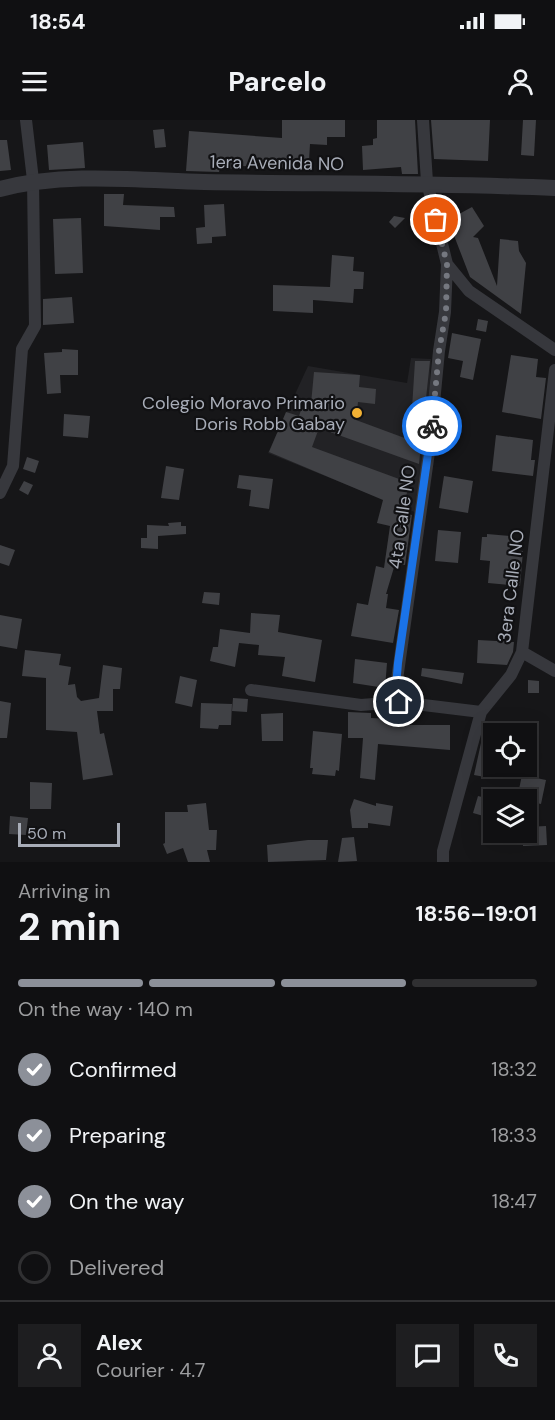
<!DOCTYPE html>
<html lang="en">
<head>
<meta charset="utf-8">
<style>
	:root { --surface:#101012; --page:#1e1e20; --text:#f1f3f6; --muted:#9c9d9f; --line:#303032; --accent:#8c9099 }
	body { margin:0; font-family:"DM Sans",sans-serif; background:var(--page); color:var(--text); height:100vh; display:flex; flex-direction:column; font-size:22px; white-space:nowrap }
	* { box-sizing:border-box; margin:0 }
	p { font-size:20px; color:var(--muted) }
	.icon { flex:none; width:33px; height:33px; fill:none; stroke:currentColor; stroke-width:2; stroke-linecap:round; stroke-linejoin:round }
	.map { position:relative; height:742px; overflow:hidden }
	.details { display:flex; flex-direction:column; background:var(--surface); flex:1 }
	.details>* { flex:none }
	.tools { position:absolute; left:483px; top:603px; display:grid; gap:12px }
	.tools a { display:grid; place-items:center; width:54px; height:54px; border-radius:0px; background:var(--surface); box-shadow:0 6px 24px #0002,0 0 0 2px var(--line); font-size:30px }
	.scale { position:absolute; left:18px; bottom:15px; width:102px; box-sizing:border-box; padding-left:6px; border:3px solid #a8adb8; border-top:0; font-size:16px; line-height:21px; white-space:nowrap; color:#a8adb8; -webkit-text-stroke:4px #111113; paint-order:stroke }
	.pin { position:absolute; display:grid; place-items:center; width:51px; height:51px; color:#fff; margin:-26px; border:3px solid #fff; border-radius:50%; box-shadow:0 2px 6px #0007 }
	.courier { position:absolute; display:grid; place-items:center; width:60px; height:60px; margin:-30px; border:4px solid #1a73e8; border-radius:50%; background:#fff; color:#222; box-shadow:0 2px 8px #0007 }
	.head em { font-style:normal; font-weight:700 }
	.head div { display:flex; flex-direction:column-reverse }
	.head { display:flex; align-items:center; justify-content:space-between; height:102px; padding:0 18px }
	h1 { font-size:39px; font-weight:700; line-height:45px }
	.bar { display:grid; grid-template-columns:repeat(4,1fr); gap:9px 6px; align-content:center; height:72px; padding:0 18px }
	.bar i { height:8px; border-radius:4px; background:var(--line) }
	.bar .on { background:var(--accent) }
	.bar p { grid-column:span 4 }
	.line { display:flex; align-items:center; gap:15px; padding:0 18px; border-top:2px solid var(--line) }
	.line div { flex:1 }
	.round { display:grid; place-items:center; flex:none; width:63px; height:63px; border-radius:0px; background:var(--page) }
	ol { padding:0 18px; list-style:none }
	li { display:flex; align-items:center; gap:18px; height:66px }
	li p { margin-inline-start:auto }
	li .icon { padding:6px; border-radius:50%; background:var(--accent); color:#fff; stroke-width:4 }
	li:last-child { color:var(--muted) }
	li i { width:33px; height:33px; border:3px solid var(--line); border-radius:50% }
	.status { display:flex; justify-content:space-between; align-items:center; height:42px; padding:0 30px; background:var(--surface); direction:ltr }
	.status svg { height:16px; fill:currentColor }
	header { display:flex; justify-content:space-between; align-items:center; height:78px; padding:0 18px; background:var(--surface); font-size:27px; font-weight:700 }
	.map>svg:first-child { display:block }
</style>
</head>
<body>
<div class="status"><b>18:54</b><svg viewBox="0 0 49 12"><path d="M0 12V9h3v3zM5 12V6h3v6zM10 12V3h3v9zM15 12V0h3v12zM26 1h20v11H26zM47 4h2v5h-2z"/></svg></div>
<header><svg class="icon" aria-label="menu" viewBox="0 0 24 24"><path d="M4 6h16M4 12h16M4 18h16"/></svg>Parcelo<svg class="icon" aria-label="person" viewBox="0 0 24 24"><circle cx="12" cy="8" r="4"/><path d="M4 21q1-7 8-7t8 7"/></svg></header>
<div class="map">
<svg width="555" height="742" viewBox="0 0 555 742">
	<rect width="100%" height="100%" fill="#161618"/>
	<path fill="#222225" d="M411,238L431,239L427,324L417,393L268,333L308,246L407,263Z"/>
	<path fill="#404145" d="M282,0H345V17H327V25L310,24L309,41L290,40V48L241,46V49L220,48L219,52L186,51L189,11L282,18Z
		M377,0H415L418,54H402L401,47L363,50L362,26L373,25V19L377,18Z
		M431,0H490L488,41L434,39Z
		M523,0H536L534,36L521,35Z
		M164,9L166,27L155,28L153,10Z
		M0,20H7L11,50L0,51Z
		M83,22L85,48L49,50L47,25Z
		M104,74H124L123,85L174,87L175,97H160V110L104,106Z
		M224,84L226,116L212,117V123L197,124L196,108L205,107L204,85Z
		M472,87L484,106L473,117L478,118L497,166L500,119L518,121L519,131L526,143L521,194L470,157L448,100Z
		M394,96L405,98L395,108L389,102Z
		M81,98L83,153L55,154L53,99Z
		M332,135L354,137L353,151L364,152L363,169H354L353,183L313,180V193L273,191V165L330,167Z
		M72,177L74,203L43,205V179Z
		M478,199L488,201L486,212L476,210Z
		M452,213L481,219L473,260L460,257L463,241L448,238Z
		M62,229L78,230V255H60L61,273L47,274L44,233L62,232Z
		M511,235L538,239L536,257L546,258L541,299L502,292Z
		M415,241H430L419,344L319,308L312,327L410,363L401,392L412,395L405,445L395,444L386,474H388L386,488L399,490L393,523L351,516L357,483L368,485L376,446L384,448L390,406L377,403L383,380L269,332L286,292L299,296L304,281L311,284L314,252L360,255L359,267L376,269L375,284L358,282L356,300L410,320Z
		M64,294L90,296L88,318L63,316Z
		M496,315L533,320L531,340H535L533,356L492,351Z
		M27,337L39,341L35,353L23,349Z
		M166,346L184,349L179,380L161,378Z
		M239,355L273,359L269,389L249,386L251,370L237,368Z
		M444,356L473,361L468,393L439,388Z
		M24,361L33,365L28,375L19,370Z
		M181,402V406H186V414L158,416V429L141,428V418H147V405L169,406L168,403Z
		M438,410L461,412L458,443L435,441Z
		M487,414L511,416L510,430L523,431L520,466L488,463L490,441L480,440L482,417H487Z
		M0,425L15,430L9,446L0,443Z
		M204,472L220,473L219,485L202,483Z
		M251,493L280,495L278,512L322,520L315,562L282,556L285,537L258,535L259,525L239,523L235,547L210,541L213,527H218L220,509L250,513Z
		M0,495L22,499L17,529L0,526Z
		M478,520L514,522L513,532L507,545L477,543Z
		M25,530L61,534L59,545L71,547L68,565L75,564L77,577L81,581L99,578L103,545L122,548L120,569H113V591H97L100,614L104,613L113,655L83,660L77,612L46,610V558L22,556Z
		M355,539L387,543L385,568L353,563Z
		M422,548L464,553L462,564L421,556Z
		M180,556L197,560L192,587L175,583Z
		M528,560L539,561V573H528Z
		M233,578L248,579L247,592L232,591Z
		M0,581L11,583L7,618H0Z
		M201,583L232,584L231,605H219L218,609L200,608Z
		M348,592L371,593V598L410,600L409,605H450V630L378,624L375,660L360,658L363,618H348Z
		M283,593V621H262L261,594Z
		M313,611L342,614L339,651L336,650L335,656L312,654L313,648H310Z
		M481,623L494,626V646H498L496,659L474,655Z
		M522,655L546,660L541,684L517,679Z
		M30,662L52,663L51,689H30Z
		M478,676L494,680V699L473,693Z
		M354,679L376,686V683L393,686L390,706L368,703V708H352L350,690Z
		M206,683L209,710H217L216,730H207L210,742H188L183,728L167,734L163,724L165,723V692H188L187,685Z
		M10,696L28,698L26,715L9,714Z
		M546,706L547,725L523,726V712H526V707Z
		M354,717L357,741L338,742L342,718Z
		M308,720H328L326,740L268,742L267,725Z"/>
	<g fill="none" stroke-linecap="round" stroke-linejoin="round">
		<path stroke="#37383d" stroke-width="12" d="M423,0L427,62L447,144L469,171L555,230
			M0,373L13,346L22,229L35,206L33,60L26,0
			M522,532L555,551
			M251,570L361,585L399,582L481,592
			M399,582L396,567L430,325L439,231L445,192L447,144
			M443,742V731L481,592L511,555L522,532L555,250"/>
		<path stroke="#37383d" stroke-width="16" d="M0,69C65,52 137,60 204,62C321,64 438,63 555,68"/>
	</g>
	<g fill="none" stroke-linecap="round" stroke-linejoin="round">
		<path stroke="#757880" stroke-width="6" stroke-dasharray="0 10.8" d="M432,306L439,231L446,192L447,144L436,100"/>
		<path stroke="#1a73e8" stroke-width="8" d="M399,582L396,567L398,543L432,306"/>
	</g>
	<circle fill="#f2b134" stroke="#111113" stroke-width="2" cx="357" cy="293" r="6"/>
	<g text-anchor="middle" stroke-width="4.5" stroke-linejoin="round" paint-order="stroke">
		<g font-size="18" fill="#a8adb8" stroke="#111113">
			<text transform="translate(277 43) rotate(1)" y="6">1era Avenida NO</text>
			<text transform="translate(402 397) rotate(-82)" y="6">4ta Calle NO</text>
			<text transform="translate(511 466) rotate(-83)" y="6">3era Calle NO</text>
		</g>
		<g font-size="18" fill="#a8adb8" stroke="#111113" text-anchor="end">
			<text x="345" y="289">Colegio Moravo Primario<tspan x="345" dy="21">Doris Robb Gabay</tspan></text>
		</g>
	</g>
</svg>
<div class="tools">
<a><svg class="icon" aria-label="locate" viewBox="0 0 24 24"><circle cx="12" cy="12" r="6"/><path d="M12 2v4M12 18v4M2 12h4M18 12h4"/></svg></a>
<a><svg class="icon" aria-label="layers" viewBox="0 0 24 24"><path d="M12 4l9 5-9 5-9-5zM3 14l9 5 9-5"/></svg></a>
</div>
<div class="scale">50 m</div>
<div class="pin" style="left:436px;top:100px;background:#ea580c"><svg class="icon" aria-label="bag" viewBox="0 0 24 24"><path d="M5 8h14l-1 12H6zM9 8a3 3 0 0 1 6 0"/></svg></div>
<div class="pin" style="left:399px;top:582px;background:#1f2937"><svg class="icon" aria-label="home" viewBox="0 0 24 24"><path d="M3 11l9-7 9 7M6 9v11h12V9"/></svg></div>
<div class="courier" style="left:432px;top:306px"><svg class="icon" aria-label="bike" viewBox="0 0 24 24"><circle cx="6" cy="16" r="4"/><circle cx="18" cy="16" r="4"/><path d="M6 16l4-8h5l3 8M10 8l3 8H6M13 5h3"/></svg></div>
</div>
<section class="details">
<div class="head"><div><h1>2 min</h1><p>Arriving in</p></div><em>18:56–19:01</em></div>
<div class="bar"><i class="on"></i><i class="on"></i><i class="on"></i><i></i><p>On the way · 140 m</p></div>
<ol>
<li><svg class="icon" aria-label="check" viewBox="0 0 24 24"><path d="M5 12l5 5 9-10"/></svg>Confirmed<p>18:32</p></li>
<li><svg class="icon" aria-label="check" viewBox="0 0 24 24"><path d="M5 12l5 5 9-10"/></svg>Preparing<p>18:33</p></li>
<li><svg class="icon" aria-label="check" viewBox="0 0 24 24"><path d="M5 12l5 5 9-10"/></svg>On the way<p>18:47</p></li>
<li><i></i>Delivered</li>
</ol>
<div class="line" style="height:108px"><a class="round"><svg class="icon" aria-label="person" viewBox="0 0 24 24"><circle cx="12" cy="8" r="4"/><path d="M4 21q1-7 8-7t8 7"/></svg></a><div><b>Alex</b><p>Courier · 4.7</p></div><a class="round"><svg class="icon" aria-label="chat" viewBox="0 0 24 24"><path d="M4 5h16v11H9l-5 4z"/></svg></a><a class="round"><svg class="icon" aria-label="phone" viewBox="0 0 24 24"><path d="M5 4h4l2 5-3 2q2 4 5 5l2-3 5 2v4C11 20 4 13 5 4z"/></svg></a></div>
</section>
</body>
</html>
